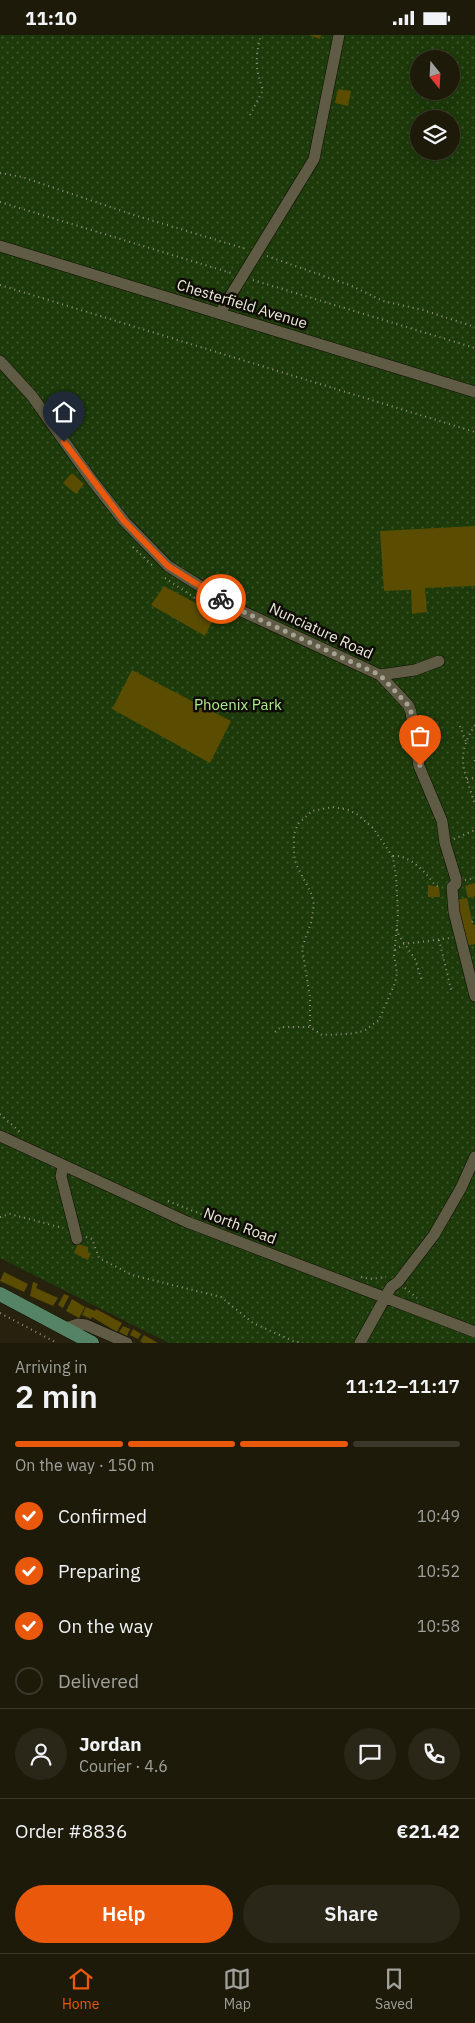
<!DOCTYPE html>
<html lang="en">
<head>
<meta charset="utf-8">
<style>
	:root { --surface:#1d1a0a; --page:#2a2718; --text:#f1f3f6; --muted:#a0a19c; --line:#3b382b; --accent:#ea580c }
	body { margin:0; font-family:"IBM Plex Sans",sans-serif; background:var(--page); color:var(--text); height:100vh; display:flex; flex-direction:column; font-size:19px; white-space:nowrap }
	* { box-sizing:border-box; margin:0 }
	p { font-size:16px; color:var(--muted) }
	.icon { flex:none; width:28px; height:28px; fill:none; stroke:currentColor; stroke-width:2; stroke-linecap:round; stroke-linejoin:round }
	.map { position:relative; height:1308px; overflow:hidden }
	.drawer { display:flex; flex-direction:column; background:var(--surface); flex:1 }
	.drawer>* { flex:none }
	.needle { width:32px; rotate:162deg }
	.fabs { position:absolute; left:410px; top:15px; display:grid; gap:10px }
	.fabs a { display:grid; place-items:center; width:50px; height:50px; border-radius:50%; background:var(--surface); box-shadow:0 5px 20px #0002,0 0 0 1px var(--line); font-size:25px }
	.pin { position:absolute; display:grid; place-items:center; width:42px; height:42px; color:#fff; margin:-51px -21px; border-radius:50% 50% 50% 0; rotate:-45deg; box-shadow:0 0 5px #0007 }
	.pin .icon { rotate:45deg }
	.courier { position:absolute; display:grid; place-items:center; width:50px; height:50px; margin:-25px; border:4px solid #ea580c; border-radius:50%; background:#fff; color:#222; box-shadow:0 1px 6px #0007 }
	.overview em { font-style:normal; font-weight:600 }
	.overview div { display:flex; flex-direction:column-reverse }
	.overview { display:flex; align-items:center; justify-content:space-between; height:85px; padding:0 15px }
	h1 { font-size:32px; font-weight:600; line-height:38px }
	.bar { display:grid; grid-template-columns:repeat(4,1fr); gap:8px 5px; align-content:center; height:60px; padding:0 15px }
	.bar i { height:6px; border-radius:4px; background:var(--line) }
	.bar .active { background:var(--accent) }
	.bar p { grid-column:span 4 }
	.line { display:flex; align-items:center; gap:12px; padding:0 15px; border-top:1px solid var(--line) }
	.line div { flex:1 }
	.round { display:grid; place-items:center; flex:none; width:52px; height:52px; border-radius:26px; background:var(--page) }
	ol { padding:0 15px; list-style:none }
	li { display:flex; align-items:center; gap:15px; height:55px }
	li p { margin-inline-start:auto }
	li .icon { padding:5px; border-radius:50%; background:var(--accent); color:#fff; stroke-width:4 }
	li:last-child { color:var(--muted) }
	li i { width:28px; height:28px; border:2px solid var(--line); border-radius:50% }
	.action { display:flex; gap:10px; margin-top:auto; padding:10px 15px }
	.action a { flex:1; height:58px; border-radius:30px; background:var(--accent); color:#fff; font-size:20px; font-weight:600; line-height:58px; text-align:center }
	.action a+a { background:var(--page); color:var(--text) }
	.status { display:flex; justify-content:space-between; align-items:center; height:35px; padding:0 25px; background:var(--surface); direction:ltr }
	.status svg { height:14px; fill:currentColor }
	.menu { display:flex; justify-content:space-around; align-items:center; height:70px; border-top:1px solid var(--line); background:var(--surface); font-size:14px; color:var(--muted) }
	.menu a { display:grid; justify-items:center; gap:2px }
	.menu .active { color:var(--accent) }
	.map>svg:first-child { display:block }
</style>
</head>
<body>
<div class="status"><b>11:10</b><svg viewBox="0 0 49 12"><path d="M0 12V9h3v3zM5 12V6h3v6zM10 12V3h3v9zM15 12V0h3v12zM26 1h20v11H26zM47 4h2v5h-2z"/></svg></div>
<div class="map">
<svg width="475" height="1308" viewBox="0 0 475 1308">
	<defs>
		<pattern id="park-dots" width="8" height="8" patternUnits="userSpaceOnUse" patternTransform="scale(1.25)"><rect width="8" height="8" fill="#1d3a0a"/><path d="M2 2h.1M6 6h.1" fill="none" stroke="#3e562d" stroke-width="1.8" stroke-linecap="round"/></pattern>
	</defs>
	<rect width="100%" height="100%" fill="#27220e"/>
	<path fill="url(#park-dots)" fill-rule="evenodd" d="M0,0H475V1308H169L0,1223ZM419,24H451V56H419ZM419,84H451V116H419Z"/>
	<path fill="#5a4c00" d="M309,0H321L320,4Z
		M338,54L351,56L348,71L335,68Z
		M72,438L84,449L76,459L63,448Z
		M475,491V551L425,553L427,577L412,579L411,555L384,556L380,496Z
		M164,551L216,579L205,601L151,570Z
		M132,635L231,686L210,728L112,674Z
		M475,848V861L468,863L465,851Z
		M428,850L439,852L440,862H428Z
		M467,863L473,890H475V909L466,911L456,865Z
		M78,1209L88,1212V1218H91L88,1225L74,1218Z
		M4,1237L28,1249L24,1257L0,1246Z
		M33,1247L38,1249L36,1253L58,1263L53,1271L30,1261Z
		M64,1259L69,1261L63,1273L58,1270Z
		M72,1264L85,1272L79,1283L66,1276Z
		M86,1272L95,1276L96,1274L122,1288L117,1297L92,1282L91,1284L82,1280Z
		M123,1291L130,1294L127,1301L119,1297Z
		M133,1294L141,1299L138,1304L130,1300Z
		M144,1300L158,1308H143L140,1306Z"/>
	<g fill="none" stroke-linecap="round" stroke-linejoin="round">
		<g stroke="#100c00" stroke-width="12">
			<path id="minor" d="M0,211L475,357
				M220,278L314,124L339,0
				M0,326L32,361L91,444L124,486L168,531L235,573L380,640L415,635L439,626
				M380,640L408,670L411,677L419,731L442,786L445,808L456,844V849L452,852L454,877L475,961
				M0,1101L187,1187L475,1297
				M63,1132L61,1141L77,1204
				M65,1293L78,1289L86,1290L127,1308
				M360,1308L391,1252L398,1247L434,1200L461,1153L475,1122"/>
		</g>
		<g stroke="#100c00" stroke-width="15">
			<path id="major" d="M0,1259L92,1308"/>
		</g>
		<path stroke="#928f7e" stroke-width="2" stroke-dasharray="1 4" stroke-linecap="butt" d="M250,80L263,55C255,34 255,22 261,0
			M0,138L22,142L131,179L246,214
			M0,167L231,238
			M267,221L352,251L383,266L423,275L475,292
			M253,245L475,313
			M0,250L475,397
			M133,512L153,531
			M165,543L201,567L221,577
			M475,690C454,723 465,736 475,770
			M460,691L466,707
			M475,725V729
			M467,744L475,743
			M454,804L475,795
			M393,821C408,819 426,837 434,849L437,851L441,850
			M465,845L475,843
			M472,887L475,884
			M397,894L399,901L415,924L422,946
			M439,905L452,958
			M395,915L404,909L450,903
			M275,997L281,992H310L322,1000L349,999L364,996L379,985L395,948L397,938L394,920L398,879L396,842L393,822L373,793L358,780L349,775L333,772L312,776L298,789L294,799V820L296,829L312,860L314,870L311,888L302,913L310,962V992
			M0,1079L21,1098
			M168,1166L259,1202
			M0,1182L10,1179L63,1193
			M86,1202L92,1204L99,1223L132,1240L221,1262L253,1288L293,1306L303,1308
			M361,1242L370,1244L386,1242
			M405,1253L417,1263
			M0,1278L57,1308"/>
		<use href="#minor" stroke="#605b45" stroke-width="11"/>
		<use href="#major" stroke="#548365" stroke-width="14"/>
	</g>
	<g fill="none" stroke-linecap="round" stroke-linejoin="round">
		<path stroke="#a7a394" stroke-width="5" stroke-dasharray="0 9" d="M221,564L235,573L380,640L408,670L411,677L420,731"/>
		<path stroke="#ea580c" stroke-width="6" d="M64,407L124,486L168,531L221,564"/>
	</g>
	<g text-anchor="middle" stroke-width="5" stroke-linejoin="round" paint-order="stroke">
		<g font-size="15" fill="#ece9dc" stroke="#0e0c04">
			<text transform="translate(242 269) rotate(17)" y="5">Chesterfield Avenue</text>
			<text transform="translate(321 596) rotate(25)" y="5">Nunciature Road</text>
			<text transform="translate(240 1191) rotate(21)" y="5">North Road</text>
		</g>
		<g font-size="15" fill="#afed8f" stroke="#0e0c04">
			<text x="238" y="675">Phoenix Park</text>
		</g>
	</g>
</svg>
<div class="fabs">
<a><svg class="needle" viewBox="-14 -14 28 28"><path d="M0-13l5 13h-10z" fill="#e53935"/><path d="M0 13l5-13h-10z" fill="#a0a19c"/></svg></a>
<a><svg class="icon" aria-label="layers" viewBox="0 0 24 24"><path d="M12 4l9 5-9 5-9-5zM3 14l9 5 9-5"/></svg></a>
</div>
<div class="pin" style="left:420px;top:731px;background:#ea580c"><svg class="icon" aria-label="bag" viewBox="0 0 24 24"><path d="M5 8h14l-1 12H6zM9 8a3 3 0 0 1 6 0"/></svg></div>
<div class="pin" style="left:64px;top:407px;background:#1f2937"><svg class="icon" aria-label="home" viewBox="0 0 24 24"><path d="M3 11l9-7 9 7M6 9v11h12V9"/></svg></div>
<div class="courier" style="left:221px;top:564px"><svg class="icon" aria-label="bike" viewBox="0 0 24 24"><circle cx="6" cy="16" r="4"/><circle cx="18" cy="16" r="4"/><path d="M6 16l4-8h5l3 8M10 8l3 8H6M13 5h3"/></svg></div>
</div>
<section class="drawer">
<div class="overview"><div><h1>2 min</h1><p>Arriving in</p></div><em>11:12–11:17</em></div>
<div class="bar"><i class="active"></i><i class="active"></i><i class="active"></i><i></i><p>On the way · 150 m</p></div>
<ol>
<li><svg class="icon" aria-label="check" viewBox="0 0 24 24"><path d="M5 12l5 5 9-10"/></svg>Confirmed<p>10:49</p></li>
<li><svg class="icon" aria-label="check" viewBox="0 0 24 24"><path d="M5 12l5 5 9-10"/></svg>Preparing<p>10:52</p></li>
<li><svg class="icon" aria-label="check" viewBox="0 0 24 24"><path d="M5 12l5 5 9-10"/></svg>On the way<p>10:58</p></li>
<li><i></i>Delivered</li>
</ol>
<div class="line" style="height:90px"><a class="round"><svg class="icon" aria-label="person" viewBox="0 0 24 24"><circle cx="12" cy="8" r="4"/><path d="M4 21q1-7 8-7t8 7"/></svg></a><div><b>Jordan</b><p>Courier · 4.6</p></div><a class="round"><svg class="icon" aria-label="chat" viewBox="0 0 24 24"><path d="M4 5h16v11H9l-5 4z"/></svg></a><a class="round"><svg class="icon" aria-label="phone" viewBox="0 0 24 24"><path d="M5 4h4l2 5-3 2q2 4 5 5l2-3 5 2v4C11 20 4 13 5 4z"/></svg></a></div>
<div class="line" style="height:65px"><div>Order #8836</div><b>€21.42</b></div>
<div class="action"><a>Help</a><a>Share</a></div>
</section>
<nav class="menu">
<a class="active"><svg class="icon" aria-label="home" viewBox="0 0 24 24"><path d="M3 11l9-7 9 7M6 9v11h12V9"/></svg>Home</a>
<a><svg class="icon" aria-label="map" viewBox="0 0 24 24"><path d="M3 6l6-2 6 2 6-2v14l-6 2-6-2-6 2zM9 4v14M15 6v14"/></svg>Map</a>
<a><svg class="icon" aria-label="saved" viewBox="0 0 24 24"><path d="M7 4h10v16l-5-4-5 4z"/></svg>Saved</a>
</nav>
</body>
</html>
